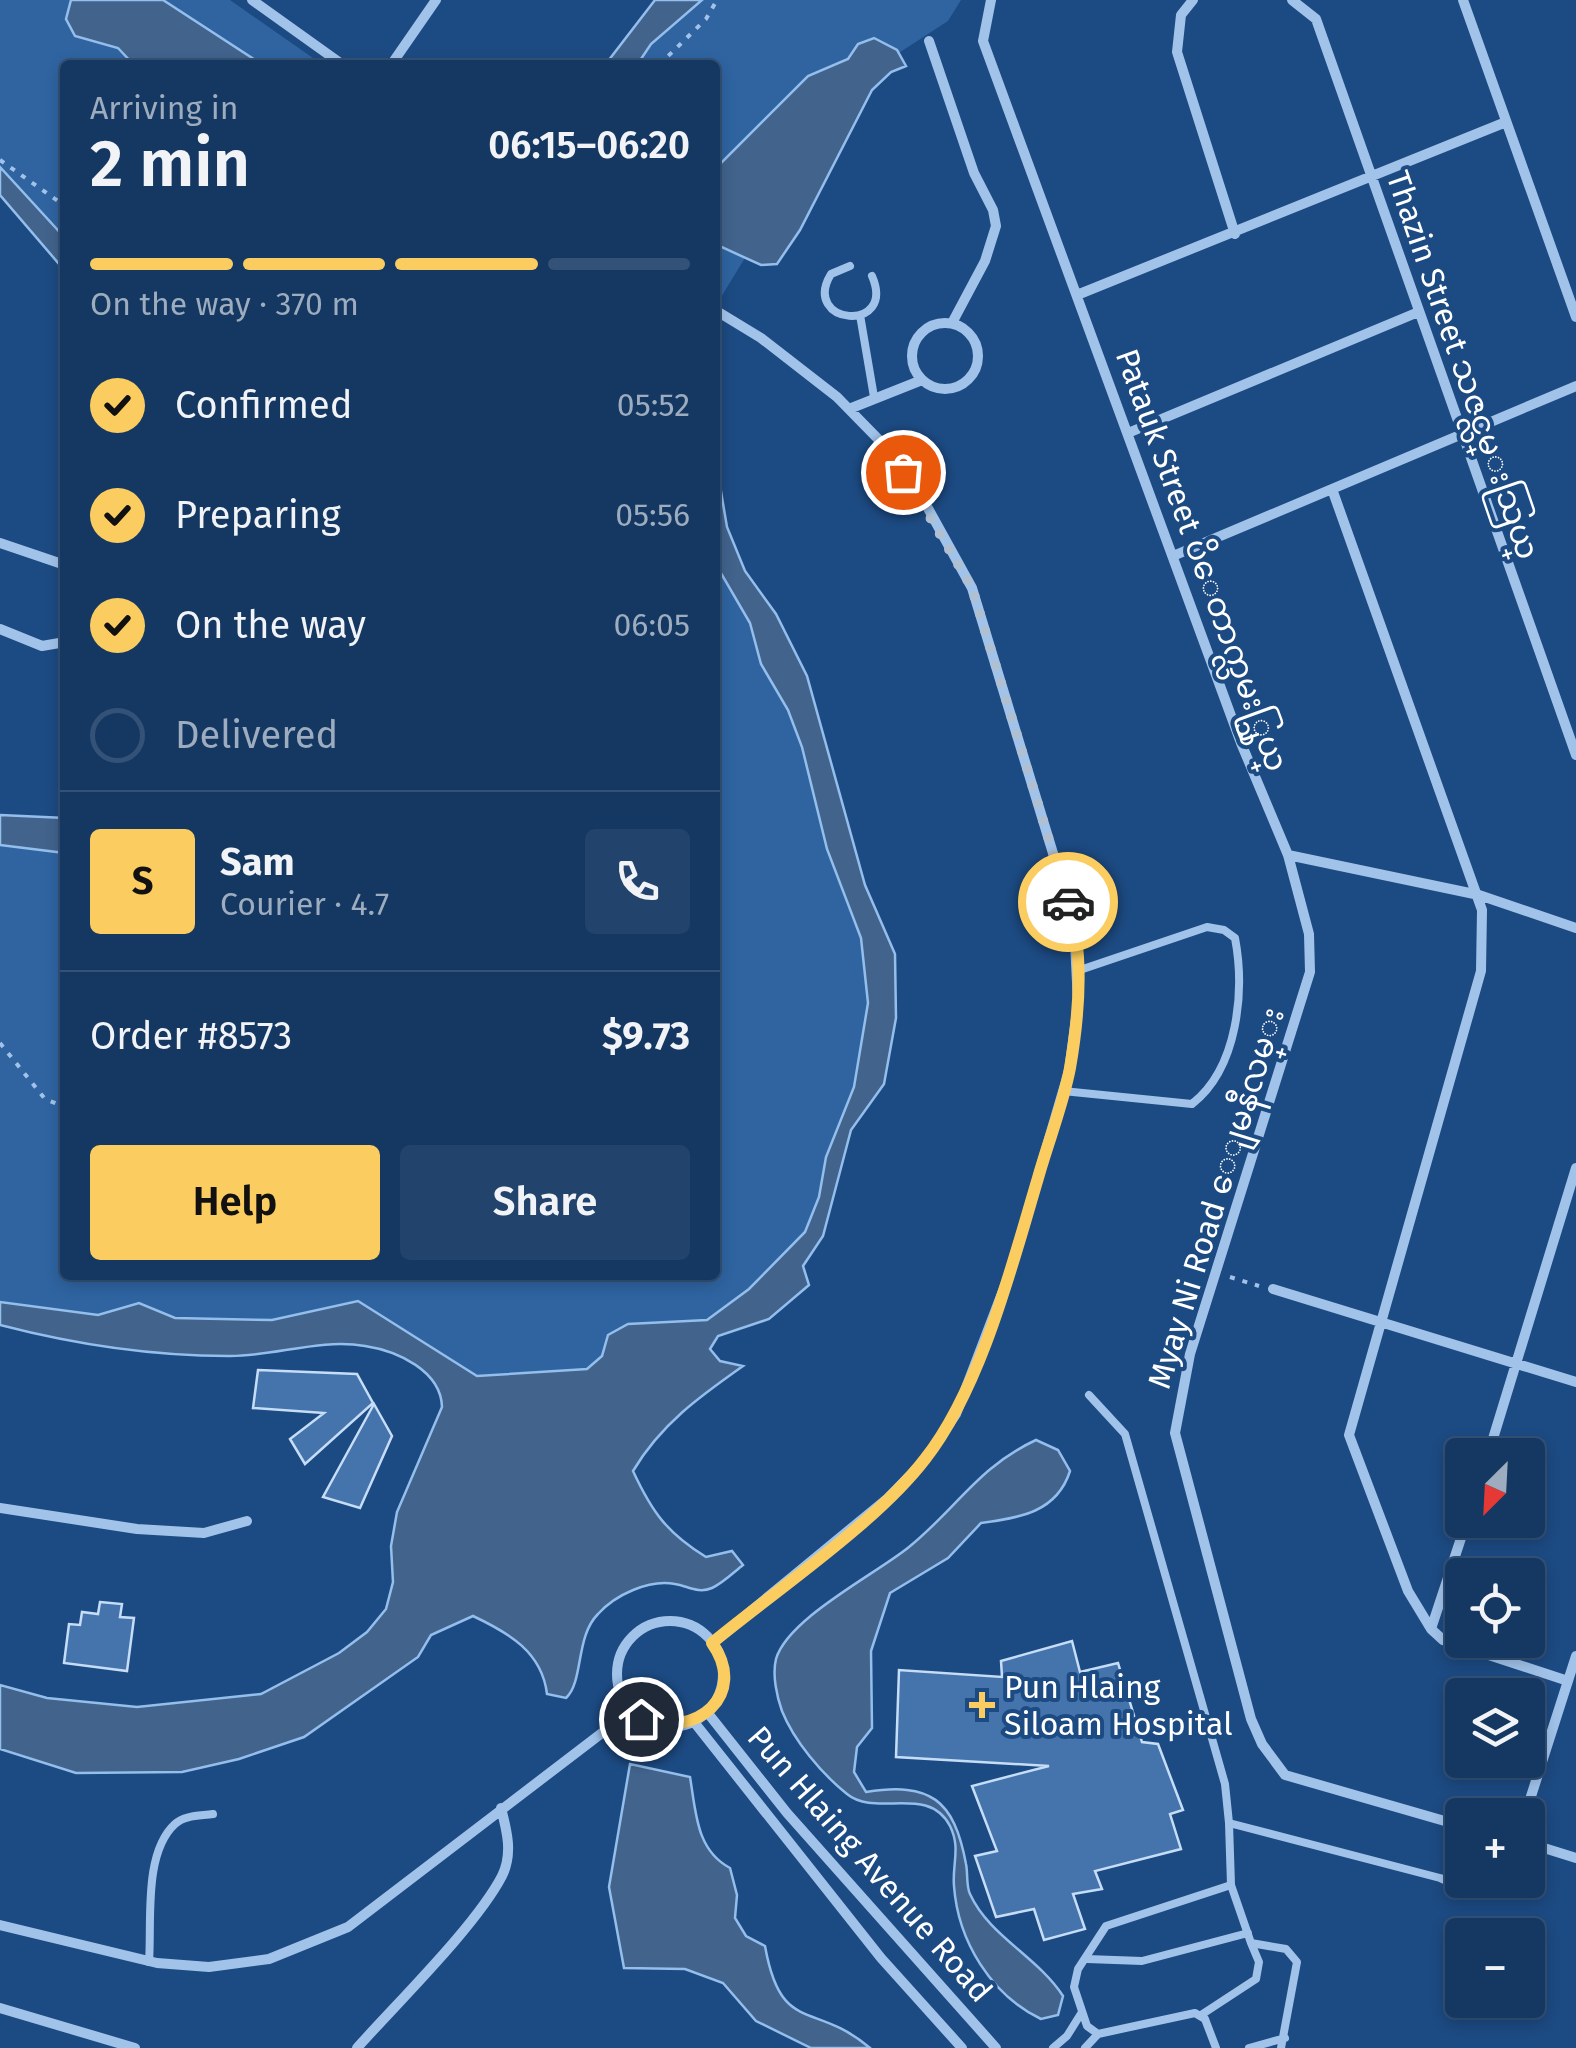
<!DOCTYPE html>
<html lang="en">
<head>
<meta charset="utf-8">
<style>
	:root { --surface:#153862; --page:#22436b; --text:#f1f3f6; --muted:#9dacbe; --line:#345277; --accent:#fbcc5f }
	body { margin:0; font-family:"Fira Sans","Noto Sans Myanmar",sans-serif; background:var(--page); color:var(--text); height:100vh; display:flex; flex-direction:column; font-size:38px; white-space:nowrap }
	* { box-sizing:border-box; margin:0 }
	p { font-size:32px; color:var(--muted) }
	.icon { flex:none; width:55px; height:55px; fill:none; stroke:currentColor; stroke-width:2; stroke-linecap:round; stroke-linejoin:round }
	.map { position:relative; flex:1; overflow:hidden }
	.sheet { position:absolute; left:60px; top:60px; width:660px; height:1220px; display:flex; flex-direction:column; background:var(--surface); border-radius:10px; box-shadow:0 5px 15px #0003,0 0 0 2px var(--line) }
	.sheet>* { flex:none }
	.needle { width:65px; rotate:204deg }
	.tools { position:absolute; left:1445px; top:1438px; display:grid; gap:20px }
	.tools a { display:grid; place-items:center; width:100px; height:100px; border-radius:10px; background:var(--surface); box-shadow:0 5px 15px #0003,0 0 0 2px var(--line); font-size:50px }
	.pin { position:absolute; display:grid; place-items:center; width:85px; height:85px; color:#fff; margin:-42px; border:5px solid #fff; border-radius:50%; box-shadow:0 2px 10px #0007 }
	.courier { position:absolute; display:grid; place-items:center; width:100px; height:100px; margin:-50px; border:8px solid #fbcc5f; border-radius:50%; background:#fff; color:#222; box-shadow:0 2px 12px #0007 }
	.summary em { font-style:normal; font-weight:600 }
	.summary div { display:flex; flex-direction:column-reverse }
	.summary { display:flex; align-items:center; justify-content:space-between; height:170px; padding:0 30px }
	h1 { font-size:65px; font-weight:600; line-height:75px }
	.bar { display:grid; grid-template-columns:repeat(4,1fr); gap:15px 10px; align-content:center; height:120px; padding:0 30px }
	.bar i { height:12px; border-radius:8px; background:var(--line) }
	.bar .current { background:var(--accent) }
	.bar p { grid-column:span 4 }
	.line { display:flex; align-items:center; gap:25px; padding:0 30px; border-top:2px solid var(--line) }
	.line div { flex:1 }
	.round { display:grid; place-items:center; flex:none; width:105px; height:105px; border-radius:10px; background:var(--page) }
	ol { padding:0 30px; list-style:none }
	li { display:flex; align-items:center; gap:30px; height:110px }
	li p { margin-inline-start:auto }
	li .icon { padding:10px; border-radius:50%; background:var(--accent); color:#111; stroke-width:4 }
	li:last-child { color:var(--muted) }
	li i { width:55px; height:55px; border:5px solid var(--line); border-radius:50% }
	.primary-button { display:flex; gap:20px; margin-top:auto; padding:20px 30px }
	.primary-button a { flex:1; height:115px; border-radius:10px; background:var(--accent); color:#111; font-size:40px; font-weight:600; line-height:115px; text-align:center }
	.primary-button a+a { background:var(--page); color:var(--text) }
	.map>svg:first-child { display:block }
</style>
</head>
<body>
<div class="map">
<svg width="1576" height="2048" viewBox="0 0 1576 2048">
	<rect width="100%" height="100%" fill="#1c4a82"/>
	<path fill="#2f64a1" d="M0,0H230L323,65H65V256L0,180Z
		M672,0H961L948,21L851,84L715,307V65H624Z
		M715,500L790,685L877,952L874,1065L817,1229L603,1438L360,1326L151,1335L0,1309V831L65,839V1275H715Z"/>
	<path fill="#41638c" stroke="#94beec" stroke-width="2.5" d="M71,0H163L263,65H134L118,48L75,36L66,19Z
		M655,0H702L651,44L637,65H605Z
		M874,38L897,50L906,66L891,72L872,90L800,230L777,264L761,265L715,244V169L808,76L848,59L858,44Z
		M0,167L65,238V271L0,195Z
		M715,456L727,527L745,571L776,614L807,676L865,885L895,954L896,1018L884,1084L851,1130L823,1236L803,1266L809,1285L769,1319L718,1336L710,1349L720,1361L743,1366C699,1397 661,1424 633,1471C652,1512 667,1533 706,1557L732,1551L743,1565C734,1572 723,1583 712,1588C698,1594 688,1586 675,1584C649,1579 615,1595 598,1614C575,1637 584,1681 566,1698L547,1694C542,1652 509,1633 473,1616L431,1635L418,1657L304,1737L239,1759L182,1772L76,1773L0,1749V1685L47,1698L137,1707L261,1694L339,1653L367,1632L386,1609L393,1582L391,1546L397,1512L442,1407C441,1371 398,1351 365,1346C319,1338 273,1357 228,1356C152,1356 73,1344 0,1325V1302L98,1315L139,1303L175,1318L272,1320L358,1301L477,1376L587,1369L602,1356L608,1335L628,1324L707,1320L749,1289L805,1232L819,1197L826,1157L854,1087L868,1003L861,938L827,849L802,747L788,710L761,664L750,623L715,563Z
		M0,815L65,818V853L0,845Z
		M1036,1440L1058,1450L1070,1471C1057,1512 1020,1518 981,1523L948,1558L890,1593L871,1651L872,1728L857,1747L854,1772L866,1792C930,1782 954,1799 966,1864C968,1873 966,1886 970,1894C989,1936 1038,1957 1063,1996L1058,2015L1041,2019C991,1995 958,1941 954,1886C952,1864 961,1848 950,1826C928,1784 876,1818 847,1794C822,1774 794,1741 782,1711C777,1697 772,1675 776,1659C788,1618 876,1574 909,1547C957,1508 978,1467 1036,1440Z
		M630,1764L690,1777C696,1812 696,1850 730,1868L737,1895L735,1918L746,1936L765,1946C781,2036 814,2000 870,2048H811L756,2021L723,1983L685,1969L624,1968L609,1887Z"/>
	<path fill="#4474ab" stroke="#c6ddf7" stroke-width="2.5" d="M258,1370L357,1374L373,1403L305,1464L290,1439L324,1413L253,1408Z
		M374,1404L392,1436L360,1508L323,1497Z
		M100,1602L122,1604L120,1617L134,1618L127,1671L64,1663L69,1624L80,1625L82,1612L98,1614Z
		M1072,1641L1080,1672L1118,1663L1142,1742L1158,1744L1183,1810L1170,1814L1181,1849L1095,1871L1102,1889L1073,1894L1085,1929L1044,1940L1034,1909L996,1917L975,1856L997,1851L972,1786L1049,1766L896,1757L899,1670L1002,1677L1001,1661Z"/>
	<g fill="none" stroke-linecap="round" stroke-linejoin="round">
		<path stroke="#a1c3ea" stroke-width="4" stroke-dasharray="5 8" stroke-linecap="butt" d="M659,65L706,19L717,0
			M0,160L65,206
			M0,1043L45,1099L65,1107
			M1230,1277L1259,1286"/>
		<path stroke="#a1c3ea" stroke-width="8" d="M850,266L831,274C800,325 897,334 872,276
			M860,315L874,397
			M1063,1091L1192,1104C1238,1068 1245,991 1235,938L1224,930L1207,927L1077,971
			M1089,1395L1125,1434L1225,1784L1229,1823L1440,1878L1470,1891
			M1229,1823L1231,1885L1251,1943L1286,1949L1297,1962L1281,2048
			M1087,1959L1142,1961L1248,1933
			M149,1962C152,1923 143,1853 175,1824C185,1815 200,1816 213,1814
			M1201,2015L1256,1979L1259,1962L1251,1943
			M1098,2034L1087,2026L1074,1987L1078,1969L1106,1926L1231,1885
			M1053,2048L1067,2036L1082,2012
			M1085,2048L1098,2034L1195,2013L1205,2019L1216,2048
			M1249,2048L1285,2038"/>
		<path stroke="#a1c3ea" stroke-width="10" d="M252,0L343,65
			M991,0L983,41L1241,743L1288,855L1479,895L1576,928
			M1193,0L1181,15L1177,52L1235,234
			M1292,0L1316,19L1576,755
			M1463,0L1576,317
			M929,41L974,173L993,210L996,226L985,261L952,323
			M391,65L436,0
			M1077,295L1506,122
			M912 356a33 33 0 1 1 66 0a33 33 0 1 1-66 0Z
			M849,409L922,380
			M1128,433L1416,313
			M1332,489L1482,910L1481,971L1349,1435L1408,1591L1431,1629
			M0,543L65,565
			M1173,556L1576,386
			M0,629L42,646L65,642
			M1288,855L1309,934L1310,972L1190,1354L1175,1433L1251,1719L1262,1744L1285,1775L1462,1826
			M1273,1289L1576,1382
			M1488,1455L1576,1168
			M0,1508L137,1529L204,1533L247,1521
			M1467,1520L1431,1629L1443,1640L1568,1681
			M617 1674a53 53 0 1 1 106 0a53 53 0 1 1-106 0Z
			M712,1643L888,1498L925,1460L956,1414L1009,1275L1069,1071L1078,1003L1074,922L972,588L924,501L882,443L837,397L761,338L715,310
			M707,1712L787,1813L996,2048
			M694,1722L881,1958L962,2048
			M1525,1815L1576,1656
			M1528,1843L1576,1858
			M0,1925L157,1963L209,1967L269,1959L348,1927L632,1710
			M0,2008L135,2048
			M357,2048C397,2003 476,1926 502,1876C513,1854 507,1831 501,1808"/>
	</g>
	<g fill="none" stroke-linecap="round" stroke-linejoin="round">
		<path stroke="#b0c0d3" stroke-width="10" stroke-dasharray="0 18" d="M903,472L972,588L1068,902"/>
		<path stroke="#fbcc5f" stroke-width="12" d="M641,1719C696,1739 749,1695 712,1643C776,1590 876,1523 925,1459C981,1388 1012,1265 1038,1178C1048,1142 1063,1105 1070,1068C1079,1016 1085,953 1068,902"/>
	</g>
	<path fill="#fbcc5f" stroke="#1c4a82" stroke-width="4" d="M977 1690h10v10h10v10h-10v10h-10v-10h-10v-10h10z"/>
	<g text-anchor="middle" stroke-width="8" stroke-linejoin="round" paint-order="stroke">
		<g font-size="32" fill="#fff" stroke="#1c4a82">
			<text transform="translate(1463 365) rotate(71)" y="11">Thazin Street သဇင္လမ္းသြယ္</text>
			<text transform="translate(1202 560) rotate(70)" y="11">Patauk Street ပိေတာက္လမး္သြယ္</text>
			<text transform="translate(1216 1198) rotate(-73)" y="11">Myay Ni Road ေျမနီလမ္း</text>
			<text transform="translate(870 1864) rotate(49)" y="11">Pun Hlaing Avenue Road</text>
		</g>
		<g font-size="32" fill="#fff" stroke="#1c4a82" text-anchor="start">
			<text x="1004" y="1698">Pun Hlaing<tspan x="1004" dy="37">Siloam Hospital</tspan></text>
		</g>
	</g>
</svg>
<div class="tools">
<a><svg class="needle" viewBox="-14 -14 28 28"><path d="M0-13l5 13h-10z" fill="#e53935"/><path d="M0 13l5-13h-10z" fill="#9dacbe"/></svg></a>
<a><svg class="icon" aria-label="locate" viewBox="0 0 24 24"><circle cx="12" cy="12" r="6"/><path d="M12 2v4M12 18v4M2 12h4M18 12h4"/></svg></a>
<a><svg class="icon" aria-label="layers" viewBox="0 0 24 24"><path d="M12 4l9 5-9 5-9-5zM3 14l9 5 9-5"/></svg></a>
<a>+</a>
<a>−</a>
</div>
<div class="pin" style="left:903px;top:472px;background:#ea580c"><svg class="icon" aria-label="bag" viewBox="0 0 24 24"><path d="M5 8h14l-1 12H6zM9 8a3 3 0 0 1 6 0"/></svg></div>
<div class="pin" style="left:641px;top:1719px;background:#1f2937"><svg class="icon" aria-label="home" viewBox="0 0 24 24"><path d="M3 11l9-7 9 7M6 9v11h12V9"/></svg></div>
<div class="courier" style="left:1068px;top:902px"><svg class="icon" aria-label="car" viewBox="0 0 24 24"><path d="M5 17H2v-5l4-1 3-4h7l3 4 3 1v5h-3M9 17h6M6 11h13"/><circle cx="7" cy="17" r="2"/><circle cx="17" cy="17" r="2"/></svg></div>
<section class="sheet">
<div class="summary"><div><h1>2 min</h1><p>Arriving in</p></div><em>06:15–06:20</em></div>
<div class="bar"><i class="current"></i><i class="current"></i><i class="current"></i><i></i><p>On the way · 370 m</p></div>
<ol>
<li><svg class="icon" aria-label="check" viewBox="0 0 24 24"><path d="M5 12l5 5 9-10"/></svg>Confirmed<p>05:52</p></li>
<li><svg class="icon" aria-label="check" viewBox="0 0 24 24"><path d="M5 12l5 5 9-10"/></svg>Preparing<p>05:56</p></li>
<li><svg class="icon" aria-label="check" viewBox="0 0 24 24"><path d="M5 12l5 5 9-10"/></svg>On the way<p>06:05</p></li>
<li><i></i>Delivered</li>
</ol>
<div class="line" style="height:180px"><b class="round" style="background:var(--accent);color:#111">S</b><div><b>Sam</b><p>Courier · 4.7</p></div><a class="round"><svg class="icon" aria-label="phone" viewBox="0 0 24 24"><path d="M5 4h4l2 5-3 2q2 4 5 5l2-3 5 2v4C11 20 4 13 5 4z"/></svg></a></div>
<div class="line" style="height:130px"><div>Order #8573</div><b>$9.73</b></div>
<div class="primary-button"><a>Help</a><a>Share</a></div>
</section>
</div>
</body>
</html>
